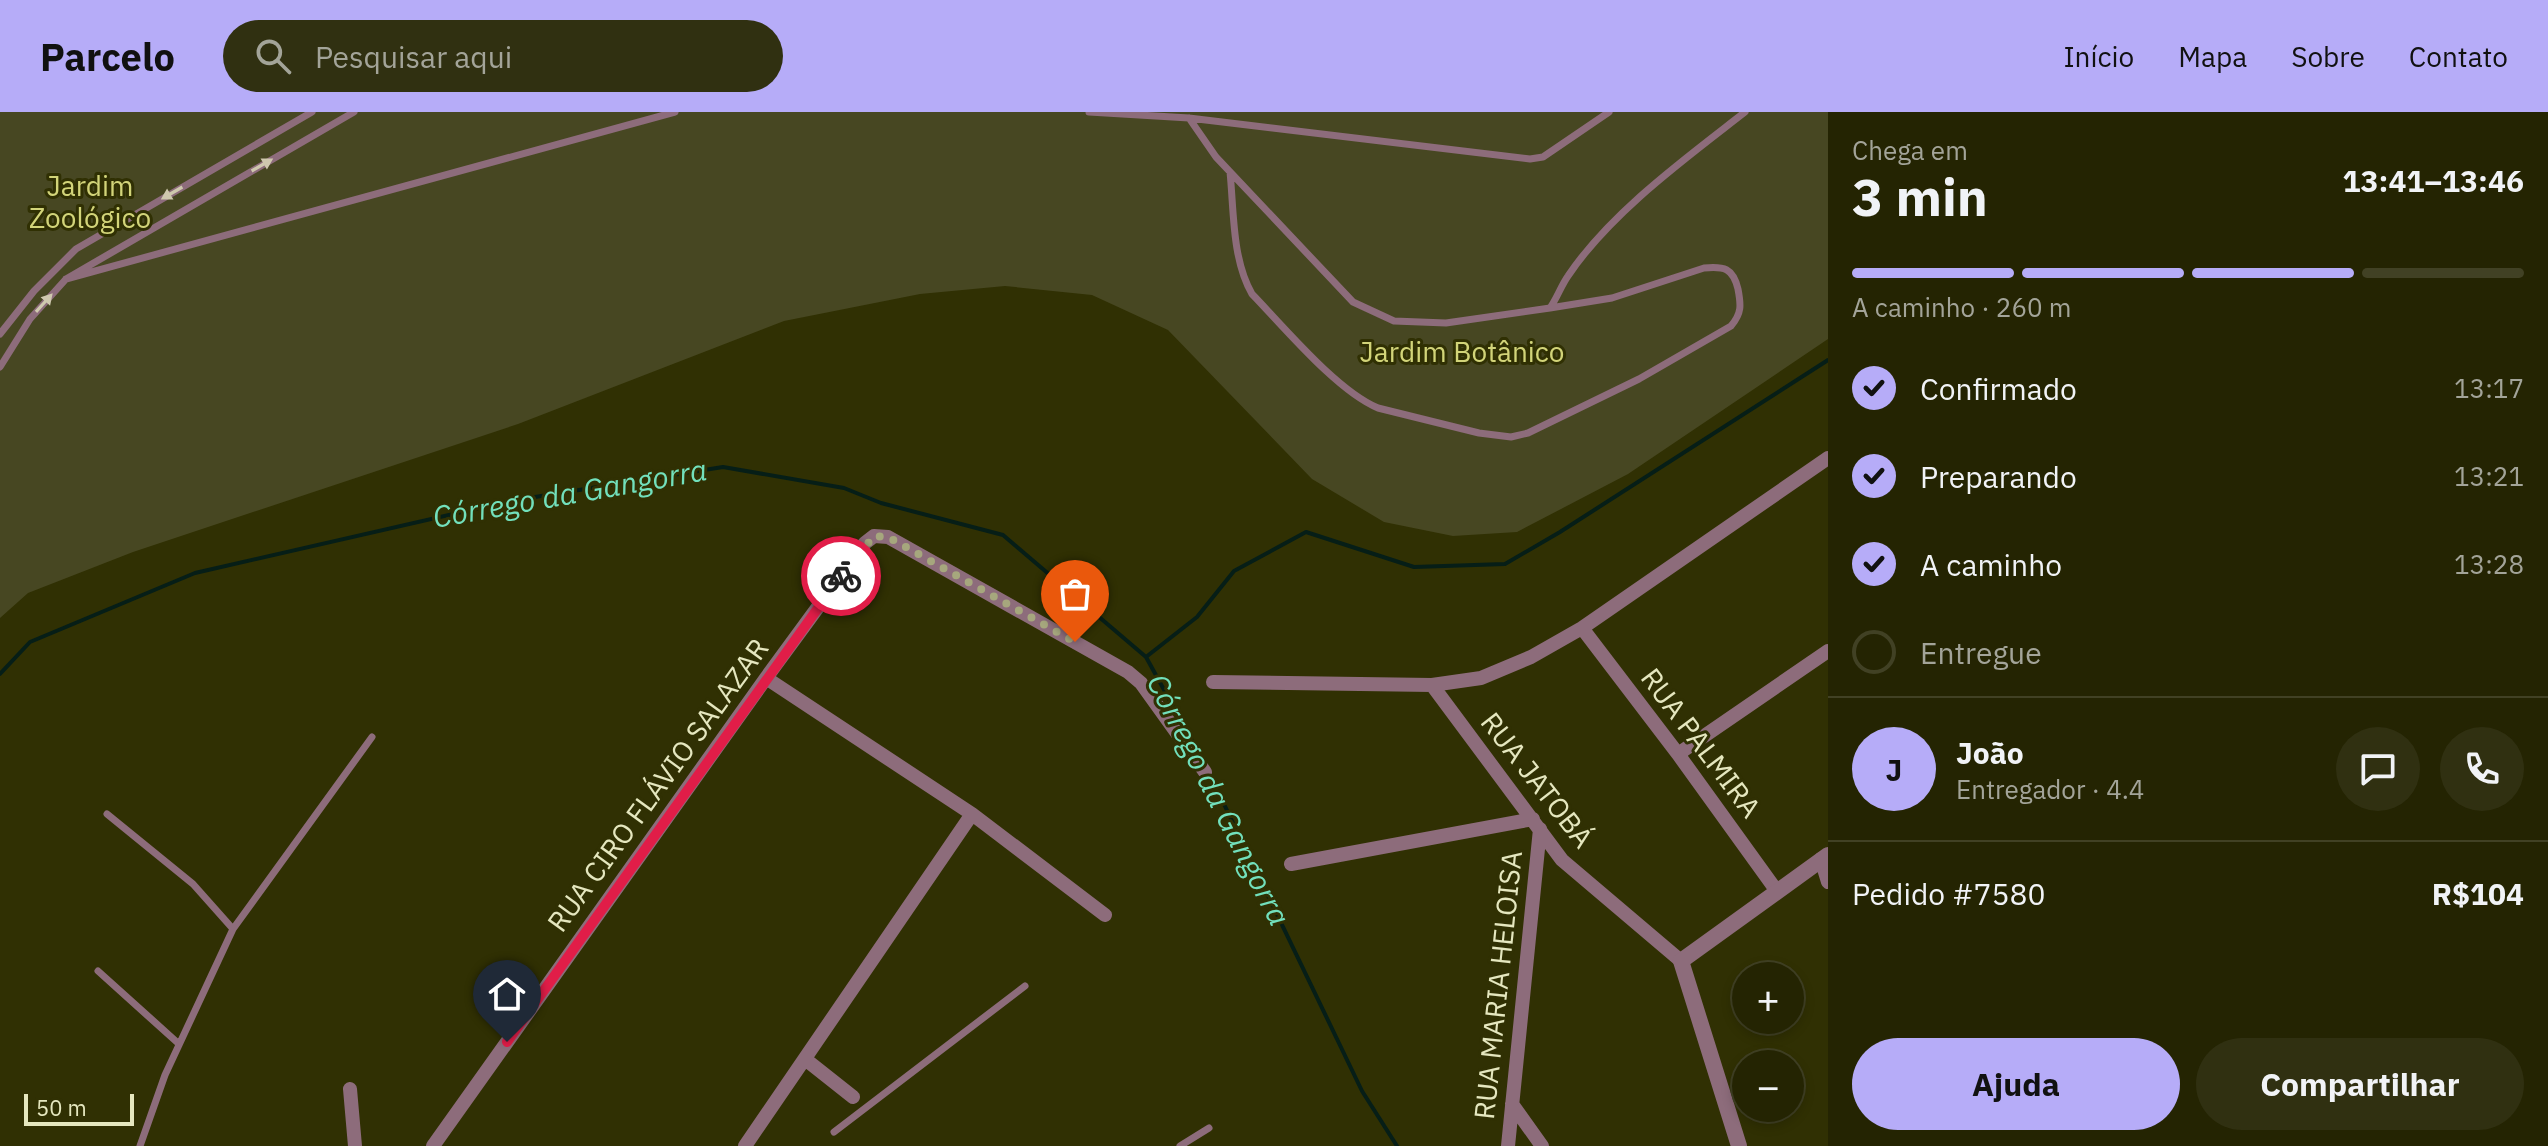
<!DOCTYPE html>
<html lang="pt">
<head>
<meta charset="utf-8">
<style>
	:root { --surface:#242402; --page:#303011; --text:#f1f3f6; --muted:#a3a499; --line:#414124; --accent:#b6acf8 }
	body { margin:0; font-family:"IBM Plex Sans",sans-serif; background:var(--page); color:var(--text); height:100vh; display:flex; flex-direction:column; font-size:30px; white-space:nowrap }
	* { box-sizing:border-box; margin:0 }
	p { font-size:26px; color:var(--muted) }
	.icon { flex:none; width:44px; height:44px; fill:none; stroke:currentColor; stroke-width:2; stroke-linecap:round; stroke-linejoin:round }
	.map { position:relative; flex:1; overflow:hidden }
	.panel { display:flex; flex-direction:column; background:var(--surface); width:720px }
	.panel>* { flex:none }
	.fabs { position:absolute; left:1732px; top:850px; display:grid; gap:16px }
	.fabs a { display:grid; place-items:center; width:72px; height:72px; border-radius:50%; background:var(--surface); box-shadow:0 4px 12px #0003,0 0 0 2px var(--line); font-size:40px }
	.scale { position:absolute; left:24px; bottom:20px; width:110px; box-sizing:border-box; padding-left:8px; border:4px solid #e5e7bf; border-top:0; font-size:22px; line-height:28px; white-space:nowrap; color:#e5e7bf; -webkit-text-stroke:6px #303003; paint-order:stroke }
	.pin { position:absolute; display:grid; place-items:center; width:68px; height:68px; color:#fff; margin:-82px -34px; border-radius:50% 50% 50% 0; rotate:-45deg; box-shadow:0 0 8px #0007 }
	.pin .icon { rotate:45deg }
	.courier { position:absolute; display:grid; place-items:center; width:80px; height:80px; margin:-40px; border:6px solid #e11d48; border-radius:50%; background:#fff; color:#222; box-shadow:0 2px 10px #0007 }
	.summary em { font-style:normal; font-weight:700 }
	.summary div { display:flex; flex-direction:column-reverse }
	.summary { display:flex; align-items:center; justify-content:space-between; height:136px; padding:0 24px }
	h1 { font-size:52px; font-weight:700; line-height:60px }
	.bar { display:grid; grid-template-columns:repeat(4,1fr); gap:12px 8px; align-content:center; height:96px; padding:0 24px }
	.bar i { height:10px; border-radius:6px; background:var(--line) }
	.bar .current { background:var(--accent) }
	.bar p { grid-column:span 4 }
	.line { display:flex; align-items:center; gap:20px; padding:0 24px; border-top:2px solid var(--line) }
	.line div { flex:1 }
	.round { display:grid; place-items:center; flex:none; width:84px; height:84px; border-radius:42px; background:var(--page) }
	ol { padding:0 24px; list-style:none }
	li { display:flex; align-items:center; gap:24px; height:88px }
	li p { margin-inline-start:auto }
	li .icon { padding:8px; border-radius:50%; background:var(--accent); color:#111; stroke-width:4 }
	li:last-child { color:var(--muted) }
	li i { width:44px; height:44px; border:4px solid var(--line); border-radius:50% }
	.primary-button { display:flex; gap:16px; margin-top:auto; padding:16px 24px }
	.primary-button a { flex:1; height:92px; border-radius:48px; background:var(--accent); color:#111; font-size:32px; font-weight:700; line-height:92px; text-align:center }
	.primary-button a+a { background:var(--page); color:var(--text) }
	header { display:flex; align-items:center; gap:48px; box-sizing:border-box; height:112px; padding:0 40px; background:var(--accent); color:#111 }
	header strong { font-size:38px }
	nav { display:flex; gap:44px; margin-inline-start:auto; font-size:28px }
	.search { width:560px; height:72px; background:var(--page); display:flex; align-items:center; gap:20px; box-sizing:border-box; padding:0 28px; border-radius:44px; color:var(--muted); font-size:30px }
	main { display:flex; flex:1; min-height:0 }
	.map>svg:first-child { display:block }
</style>
</head>
<body>
<header>
<strong>Parcelo</strong>
<div class="search"><svg class="icon" aria-label="search" viewBox="0 0 24 24"><circle cx="10" cy="10" r="6"/><path d="M15 15l6 6"/></svg>Pesquisar aqui</div>
<nav><a>Início</a><a>Mapa</a><a>Sobre</a><a>Contato</a></nav>
</header>
<main>
<div class="map">
<svg width="1828" height="1034" viewBox="0 0 1828 1034">
	<rect width="100%" height="100%" fill="#303003"/>
	<path fill="#474722" d="M0,0H1828V227L1628,362L1517,420L1453,424L1384,410L1312,367L1168,218L1092,183L1005,174L920,182L784,209L518,312L133,440L28,481L0,506Z"/>
	<g fill="none" stroke-linecap="round" stroke-linejoin="round">
		<path stroke="#061e17" stroke-width="4" d="M1146,545L1197,505L1234,459L1306,420L1414,455L1505,452L1560,420L1828,248
			M0,562L30,530L195,461L510,389L723,355L844,376L881,391L1003,423L1146,545L1196,636
			M1209,661L1362,979L1397,1034"/>
		<path stroke="#8d6c7b" stroke-width="7" d="M1089,0L1189,6L1530,47L1543,45L1609,0
			M1189,6L1216,45L1353,190L1394,209L1446,211L1550,196C1557,186 1561,174 1568,164C1610,101 1686,46 1745,0
			M1230,60C1234,100 1232,147 1252,182C1284,215 1337,279 1378,296L1479,321L1511,325L1528,321L1639,267L1731,214C1742,201 1741,193 1738,177C1733,156 1724,154 1704,156L1612,186L1550,196
			M66,167L675,0
			M0,222L34,179L76,137L312,0
			M0,255L30,207L66,167L354,0
			M107,702L193,772L233,817
			M98,859L179,932
			M834,1020L1025,874
			M140,1034L165,963L233,817L372,625
			M1180,1034L1209,1016"/>
		<path stroke="#8d6c7b" stroke-width="14" d="M1582,516L1678,642L1776,778
			M766,566L972,702L1105,803
			M1213,570L1432,573L1481,566L1531,545L1582,516L1828,346
			M1432,573L1562,748L1681,849
			M1678,642L1828,539
			M1821,747L1828,770
			M1291,752L1533,707
			M805,947L853,985
			M350,977L355,1034
			M1512,992L1542,1034
			M433,1034L766,566L865,431L874,424L888,425L1128,560L1141,571L1205,660
			M745,1034L972,702
			M1508,1034L1540,717"/>
		<path stroke="#8d6c7b" stroke-width="16" d="M1739,1034L1681,849L1828,743"/>
	</g>
	<defs><path id="oneway-solid" d="M-6-.8H1V-3.2L6.5 0L1 3.2V.8H-6Z" transform="scale(2)"/></defs>
	<g fill="#cfc8ae">
		<use href="#oneway-solid" transform="translate(262 53) rotate(-30)"/>
		<use href="#oneway-solid" transform="translate(172 81) rotate(150)"/>
		<use href="#oneway-solid" transform="translate(44 191) rotate(-48)"/>
	</g>
	<g fill="none" stroke-linecap="round" stroke-linejoin="round">
		<path stroke="#a6a77d" stroke-width="8" stroke-dasharray="0 14.4" d="M841,464L874,424L888,425L1075,530"/>
		<path stroke="#e11d48" stroke-width="10" d="M507,930L841,464"/>
	</g>
	<g text-anchor="middle" stroke-width="6" stroke-linejoin="round" paint-order="stroke">
		<g font-size="28" fill="#d2d479" stroke="#303003">
			<text x="90" y="84">Jardim<tspan x="90" dy="32">Zoológico</tspan></text>
			<text x="1462" y="250">Jardim Botânico</text>
		</g>
		<g font-size="28" fill="#e5e7bf" stroke="#303003">
			<text transform="translate(1701 631) rotate(53)" y="10">RUA PALMIRA</text>
			<text transform="translate(1537 668) rotate(52)" y="10">RUA JATOBÁ</text>
			<text transform="translate(658 673) rotate(-54)" y="10">RUA CIRO FLÁVIO SALAZAR</text>
			<text transform="translate(1498 873) rotate(-84)" y="10">RUA MARIA HELOISA</text>
		</g>
		<g font-size="30" font-style="italic" fill="#72e0bc" stroke="#303003">
			<text transform="translate(570 382) rotate(-10)" y="10">Córrego da Gangorra</text>
			<text transform="translate(1218 688) rotate(63)" y="10">Córrego da Gangorra</text>
		</g>
	</g>
</svg>
<div class="fabs">
<a>+</a>
<a>−</a>
</div>
<div class="scale">50 m</div>
<div class="pin" style="left:1075px;top:530px;background:#ea580c"><svg class="icon" aria-label="bag" viewBox="0 0 24 24"><path d="M5 8h14l-1 12H6zM9 8a3 3 0 0 1 6 0"/></svg></div>
<div class="pin" style="left:507px;top:930px;background:#1f2937"><svg class="icon" aria-label="home" viewBox="0 0 24 24"><path d="M3 11l9-7 9 7M6 9v11h12V9"/></svg></div>
<div class="courier" style="left:841px;top:464px"><svg class="icon" aria-label="bike" viewBox="0 0 24 24"><circle cx="6" cy="16" r="4"/><circle cx="18" cy="16" r="4"/><path d="M6 16l4-8h5l3 8M10 8l3 8H6M13 5h3"/></svg></div>
</div>
<section class="panel">
<div class="summary"><div><h1>3 min</h1><p>Chega em</p></div><em>13:41–13:46</em></div>
<div class="bar"><i class="current"></i><i class="current"></i><i class="current"></i><i></i><p>A caminho · 260 m</p></div>
<ol>
<li><svg class="icon" aria-label="check" viewBox="0 0 24 24"><path d="M5 12l5 5 9-10"/></svg>Confirmado<p>13:17</p></li>
<li><svg class="icon" aria-label="check" viewBox="0 0 24 24"><path d="M5 12l5 5 9-10"/></svg>Preparando<p>13:21</p></li>
<li><svg class="icon" aria-label="check" viewBox="0 0 24 24"><path d="M5 12l5 5 9-10"/></svg>A caminho<p>13:28</p></li>
<li><i></i>Entregue</li>
</ol>
<div class="line" style="height:144px"><b class="round" style="background:var(--accent);color:#111">J</b><div><b>João</b><p>Entregador · 4.4</p></div><a class="round"><svg class="icon" aria-label="chat" viewBox="0 0 24 24"><path d="M4 5h16v11H9l-5 4z"/></svg></a><a class="round"><svg class="icon" aria-label="phone" viewBox="0 0 24 24"><path d="M5 4h4l2 5-3 2q2 4 5 5l2-3 5 2v4C11 20 4 13 5 4z"/></svg></a></div>
<div class="line" style="height:104px"><div>Pedido #7580</div><b>R$104</b></div>
<div class="primary-button"><a>Ajuda</a><a>Compartilhar</a></div>
</section>
</main>
</body>
</html>
